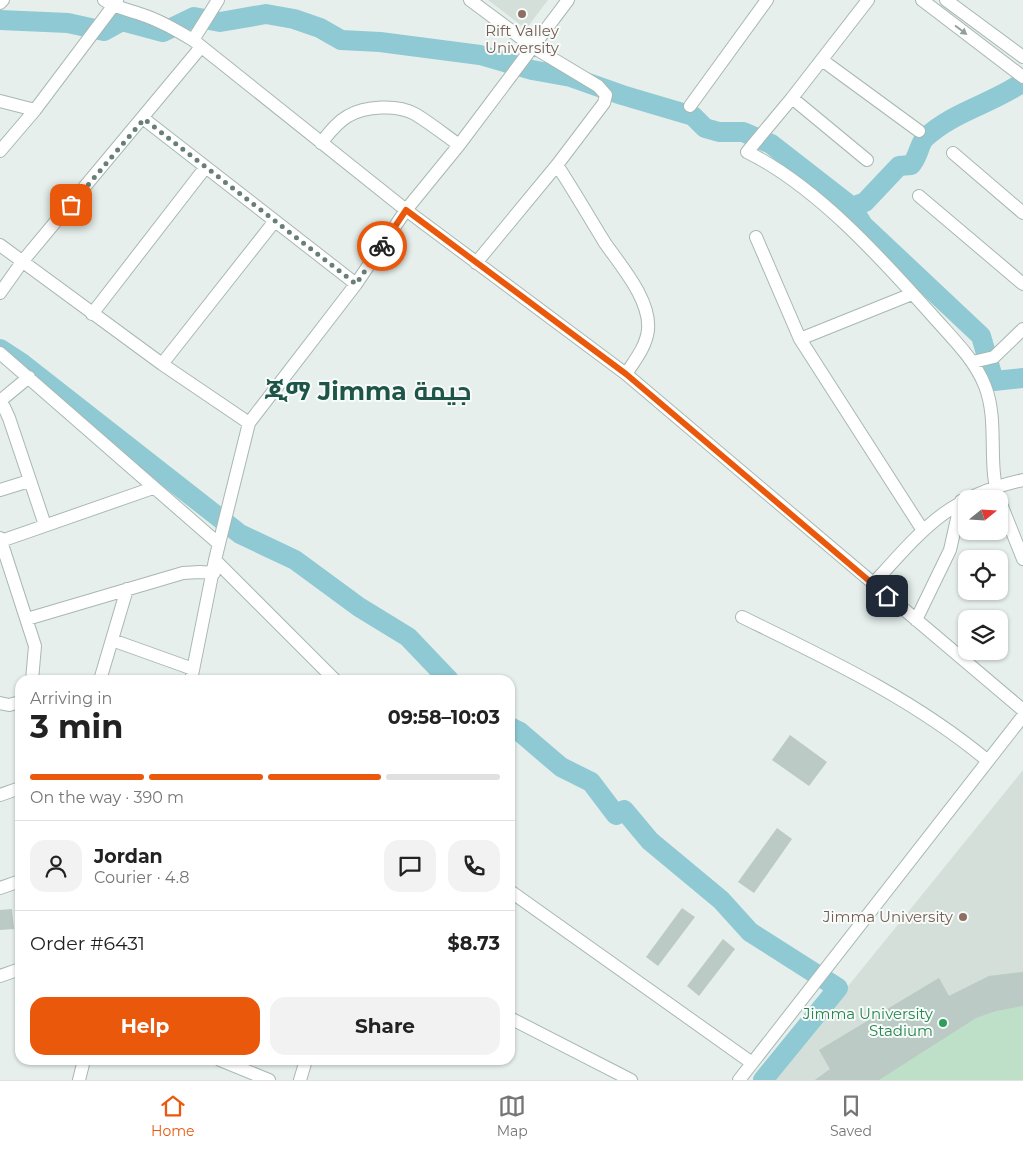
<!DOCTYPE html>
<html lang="en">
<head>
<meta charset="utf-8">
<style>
	:root { --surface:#fff; --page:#f2f2f2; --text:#222; --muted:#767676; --line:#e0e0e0; --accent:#ea580c }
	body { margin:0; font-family:Montserrat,Cairo,"Noto Sans Ethiopic",sans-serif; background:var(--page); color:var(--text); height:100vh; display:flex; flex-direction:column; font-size:19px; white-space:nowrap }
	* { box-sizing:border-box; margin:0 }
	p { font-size:16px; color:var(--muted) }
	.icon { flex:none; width:28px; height:28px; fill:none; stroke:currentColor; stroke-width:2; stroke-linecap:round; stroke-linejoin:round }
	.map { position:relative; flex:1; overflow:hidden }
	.sheet { position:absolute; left:15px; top:675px; width:500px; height:390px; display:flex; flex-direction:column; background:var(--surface); border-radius:15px; box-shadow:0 1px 4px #0004 }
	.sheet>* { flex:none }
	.needle { width:32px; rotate:72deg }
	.fabs { position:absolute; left:958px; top:490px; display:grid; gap:10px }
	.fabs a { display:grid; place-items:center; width:50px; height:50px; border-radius:10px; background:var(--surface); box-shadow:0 1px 4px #0004; font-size:25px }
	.pin { position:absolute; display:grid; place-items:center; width:42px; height:42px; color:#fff; margin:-21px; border-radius:10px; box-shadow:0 2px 8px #0006 }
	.courier { position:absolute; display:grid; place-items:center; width:50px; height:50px; margin:-25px; border:4px solid #ea580c; border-radius:50%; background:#fff; color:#222; box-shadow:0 1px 6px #0007 }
	.headline em { font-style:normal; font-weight:700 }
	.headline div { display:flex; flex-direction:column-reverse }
	.headline { display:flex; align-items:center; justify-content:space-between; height:85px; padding:0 15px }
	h1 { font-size:32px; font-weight:700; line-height:38px }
	.bar { display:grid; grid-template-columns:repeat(4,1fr); gap:8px 5px; align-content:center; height:60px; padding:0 15px }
	.bar i { height:6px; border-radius:4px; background:var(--line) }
	.bar .on { background:var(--accent) }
	.bar p { grid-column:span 4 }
	.line { display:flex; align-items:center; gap:12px; padding:0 15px; border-top:1px solid var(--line) }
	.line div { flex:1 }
	.round { display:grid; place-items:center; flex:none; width:52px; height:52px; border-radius:15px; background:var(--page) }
	.button { display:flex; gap:10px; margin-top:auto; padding:10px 15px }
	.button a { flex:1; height:58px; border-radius:15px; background:var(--accent); color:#fff; font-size:20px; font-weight:700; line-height:58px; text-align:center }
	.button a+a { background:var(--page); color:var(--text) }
	.tabs { display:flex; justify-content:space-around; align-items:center; height:70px; border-top:1px solid var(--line); background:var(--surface); font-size:14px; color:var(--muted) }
	.tabs a { display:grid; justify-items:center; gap:2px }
	.tabs .on { color:var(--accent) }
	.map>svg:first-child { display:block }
</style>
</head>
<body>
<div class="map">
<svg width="1023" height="1080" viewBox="0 0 1023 1080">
	<rect width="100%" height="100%" fill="#e6efeb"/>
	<path fill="#d4dfda" d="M488,0H548L526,29Z
		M1023,770V1080H772L785,1064Z"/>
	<path fill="#bfe0c8" d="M1023,972V1080H815L830,1069L819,1050L939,978L949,996L989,976Z"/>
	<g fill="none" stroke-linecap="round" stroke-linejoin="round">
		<path stroke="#8ec9d4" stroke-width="20" d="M0,20L68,23L104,31L122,21L163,32L194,17L220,22L266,14L294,19L320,28L341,40L380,42L480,55L532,70L571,77L622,95L693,116L705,128L719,132H743L771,144L852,207L865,202L899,166L911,165C919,156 919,144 925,138C954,111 992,104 1023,82
			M852,207L863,225L981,336L994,381L1023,378
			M0,349L23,364L240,534L295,560L359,607L408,637L449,680
			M510,727L520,732L561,767L591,782L616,815L624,810L650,841L721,900L750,932L838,988L763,1080"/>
	</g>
	<path fill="#bbcac4" d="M790,735L827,762L809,786L772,760Z
		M777,828L792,839L754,893L738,882Z
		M682,908L695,917L658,966L646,957Z
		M12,909L14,929L0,930V910Z
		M723,939L735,949L699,996L687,986Z
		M1023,972V1006L996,1011L976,1018L879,1080H815L830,1069L819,1050L939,978L949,996L989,976Z"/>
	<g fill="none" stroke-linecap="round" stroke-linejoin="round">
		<g stroke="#a8b8b2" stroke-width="14">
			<path id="minor" d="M104,0C116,8 127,9 140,14C159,20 176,30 193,40L406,210L626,374L1023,710
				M470,0L533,47L598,86L606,95L604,103L557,165L476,263
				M868,0L792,98L747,152C816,186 880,257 931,314C951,337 974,358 985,386C999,422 987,463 999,499
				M922,0L1023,77
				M946,0L1023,57
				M0,3L3,0
				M193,40L218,0
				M822,60L919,131
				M792,98L867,160
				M0,101L35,110
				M690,106L767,0
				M144,119L356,284
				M321,143C329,133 337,122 348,116C365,106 397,104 415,114C430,123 445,135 459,145
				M0,151L35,110L117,1
				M953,153L1023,213
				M557,165C574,191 589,217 605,243C621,266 651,300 648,330C646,347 635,360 626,374
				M919,196L1023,284
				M756,237L800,339L922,529
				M0,245L162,364L249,423
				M0,293L22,262L201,47
				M92,314L205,168
				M800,339L912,294
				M0,353L219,544
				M973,362L994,357L1023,329
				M162,364L274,222
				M0,401L29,377
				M0,404L4,407L9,418L45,525
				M0,490L29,481
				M999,499L1023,559
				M0,538L35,646L32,680
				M1,541L153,488
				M215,560L335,680
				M873,584C922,530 948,496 1023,480
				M742,617C828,659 914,699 988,761
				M27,619L183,573L200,572L214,573
				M916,620L950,550L961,501
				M112,640L193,669
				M100,680L127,589
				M191,680L215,560L249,423L356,284L406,210L459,145L568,0
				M0,703L9,705L20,702
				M0,795L20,788
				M0,888L20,881
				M510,891L752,1063
				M0,976L20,969
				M510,1018L631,1080
				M220,1060L269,1080
				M79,1080L84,1060
				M300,1080L306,1060
				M739,1080L1023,716"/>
		</g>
		<use href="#minor" stroke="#fff" stroke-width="12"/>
	</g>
	<defs><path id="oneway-solid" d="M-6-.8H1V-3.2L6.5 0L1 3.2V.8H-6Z" transform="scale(1.25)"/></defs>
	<use fill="#92a09c" href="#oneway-solid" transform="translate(961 30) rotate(37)"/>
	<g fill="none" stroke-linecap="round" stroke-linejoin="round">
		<path stroke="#687f78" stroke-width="5" stroke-dasharray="0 9" d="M71,205L144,119L356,284L382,246"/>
		<path stroke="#ea580c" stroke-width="6" d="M382,246L406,210L626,374L887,596"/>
	</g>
	<g fill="#8d6e63" stroke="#f7fbf9" stroke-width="2">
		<circle cx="522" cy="14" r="5"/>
		<circle cx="963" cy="917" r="5"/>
	</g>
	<circle fill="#2e9e5b" stroke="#f7fbf9" stroke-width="2" cx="943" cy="1023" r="5"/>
	<g text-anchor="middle" stroke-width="4" stroke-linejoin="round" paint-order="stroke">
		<g font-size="15" fill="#785e54" stroke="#f7fbf9">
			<text x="522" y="36">Rift Valley<tspan x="522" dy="17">University</tspan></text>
			<text x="953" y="922" text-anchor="end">Jimma University</text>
		</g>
		<g font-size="15" fill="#27864d" stroke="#f7fbf9" text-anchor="end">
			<text x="933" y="1019">Jimma University<tspan x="933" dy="17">Stadium</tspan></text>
		</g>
		<g font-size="25" font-weight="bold" fill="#1f5548" stroke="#f7fbf9">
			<text x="368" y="400">ጂማ Jimma جيمة</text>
		</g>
	</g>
</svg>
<div class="fabs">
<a><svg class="needle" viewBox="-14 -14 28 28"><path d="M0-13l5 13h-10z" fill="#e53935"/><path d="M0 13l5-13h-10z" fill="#767676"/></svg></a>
<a><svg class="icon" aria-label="locate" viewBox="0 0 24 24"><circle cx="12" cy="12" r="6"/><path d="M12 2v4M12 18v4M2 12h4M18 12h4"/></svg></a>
<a><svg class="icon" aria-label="layers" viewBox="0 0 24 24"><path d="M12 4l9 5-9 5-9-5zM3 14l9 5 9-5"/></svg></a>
</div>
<div class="pin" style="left:71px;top:205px;background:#ea580c"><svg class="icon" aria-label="bag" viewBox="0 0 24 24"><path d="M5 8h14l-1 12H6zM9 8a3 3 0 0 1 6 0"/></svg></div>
<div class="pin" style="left:887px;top:596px;background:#1f2937"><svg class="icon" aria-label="home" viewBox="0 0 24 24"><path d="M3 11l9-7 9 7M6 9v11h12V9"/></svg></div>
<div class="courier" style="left:382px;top:246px"><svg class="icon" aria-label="bike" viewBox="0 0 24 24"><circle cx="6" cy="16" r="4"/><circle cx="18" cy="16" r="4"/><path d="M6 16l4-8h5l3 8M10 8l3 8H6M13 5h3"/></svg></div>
<section class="sheet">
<div class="headline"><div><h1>3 min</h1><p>Arriving in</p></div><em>09:58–10:03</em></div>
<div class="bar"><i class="on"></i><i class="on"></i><i class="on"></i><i></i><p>On the way · 390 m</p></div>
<div class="line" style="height:90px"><a class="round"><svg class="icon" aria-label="person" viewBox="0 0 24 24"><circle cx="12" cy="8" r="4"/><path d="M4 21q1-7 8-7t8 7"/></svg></a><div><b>Jordan</b><p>Courier · 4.8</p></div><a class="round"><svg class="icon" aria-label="chat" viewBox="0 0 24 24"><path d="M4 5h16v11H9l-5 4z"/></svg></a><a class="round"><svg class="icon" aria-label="phone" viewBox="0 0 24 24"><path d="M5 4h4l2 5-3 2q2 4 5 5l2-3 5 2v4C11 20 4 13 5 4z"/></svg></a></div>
<div class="line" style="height:65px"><div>Order #6431</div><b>$8.73</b></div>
<div class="button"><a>Help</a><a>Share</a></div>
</section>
</div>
<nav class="tabs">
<a class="on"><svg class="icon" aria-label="home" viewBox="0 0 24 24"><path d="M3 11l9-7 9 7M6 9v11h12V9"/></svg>Home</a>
<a><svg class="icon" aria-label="map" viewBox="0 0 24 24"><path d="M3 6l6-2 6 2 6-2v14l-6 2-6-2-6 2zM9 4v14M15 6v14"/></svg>Map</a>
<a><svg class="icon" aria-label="saved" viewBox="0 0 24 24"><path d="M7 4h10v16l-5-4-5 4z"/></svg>Saved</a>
</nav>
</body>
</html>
